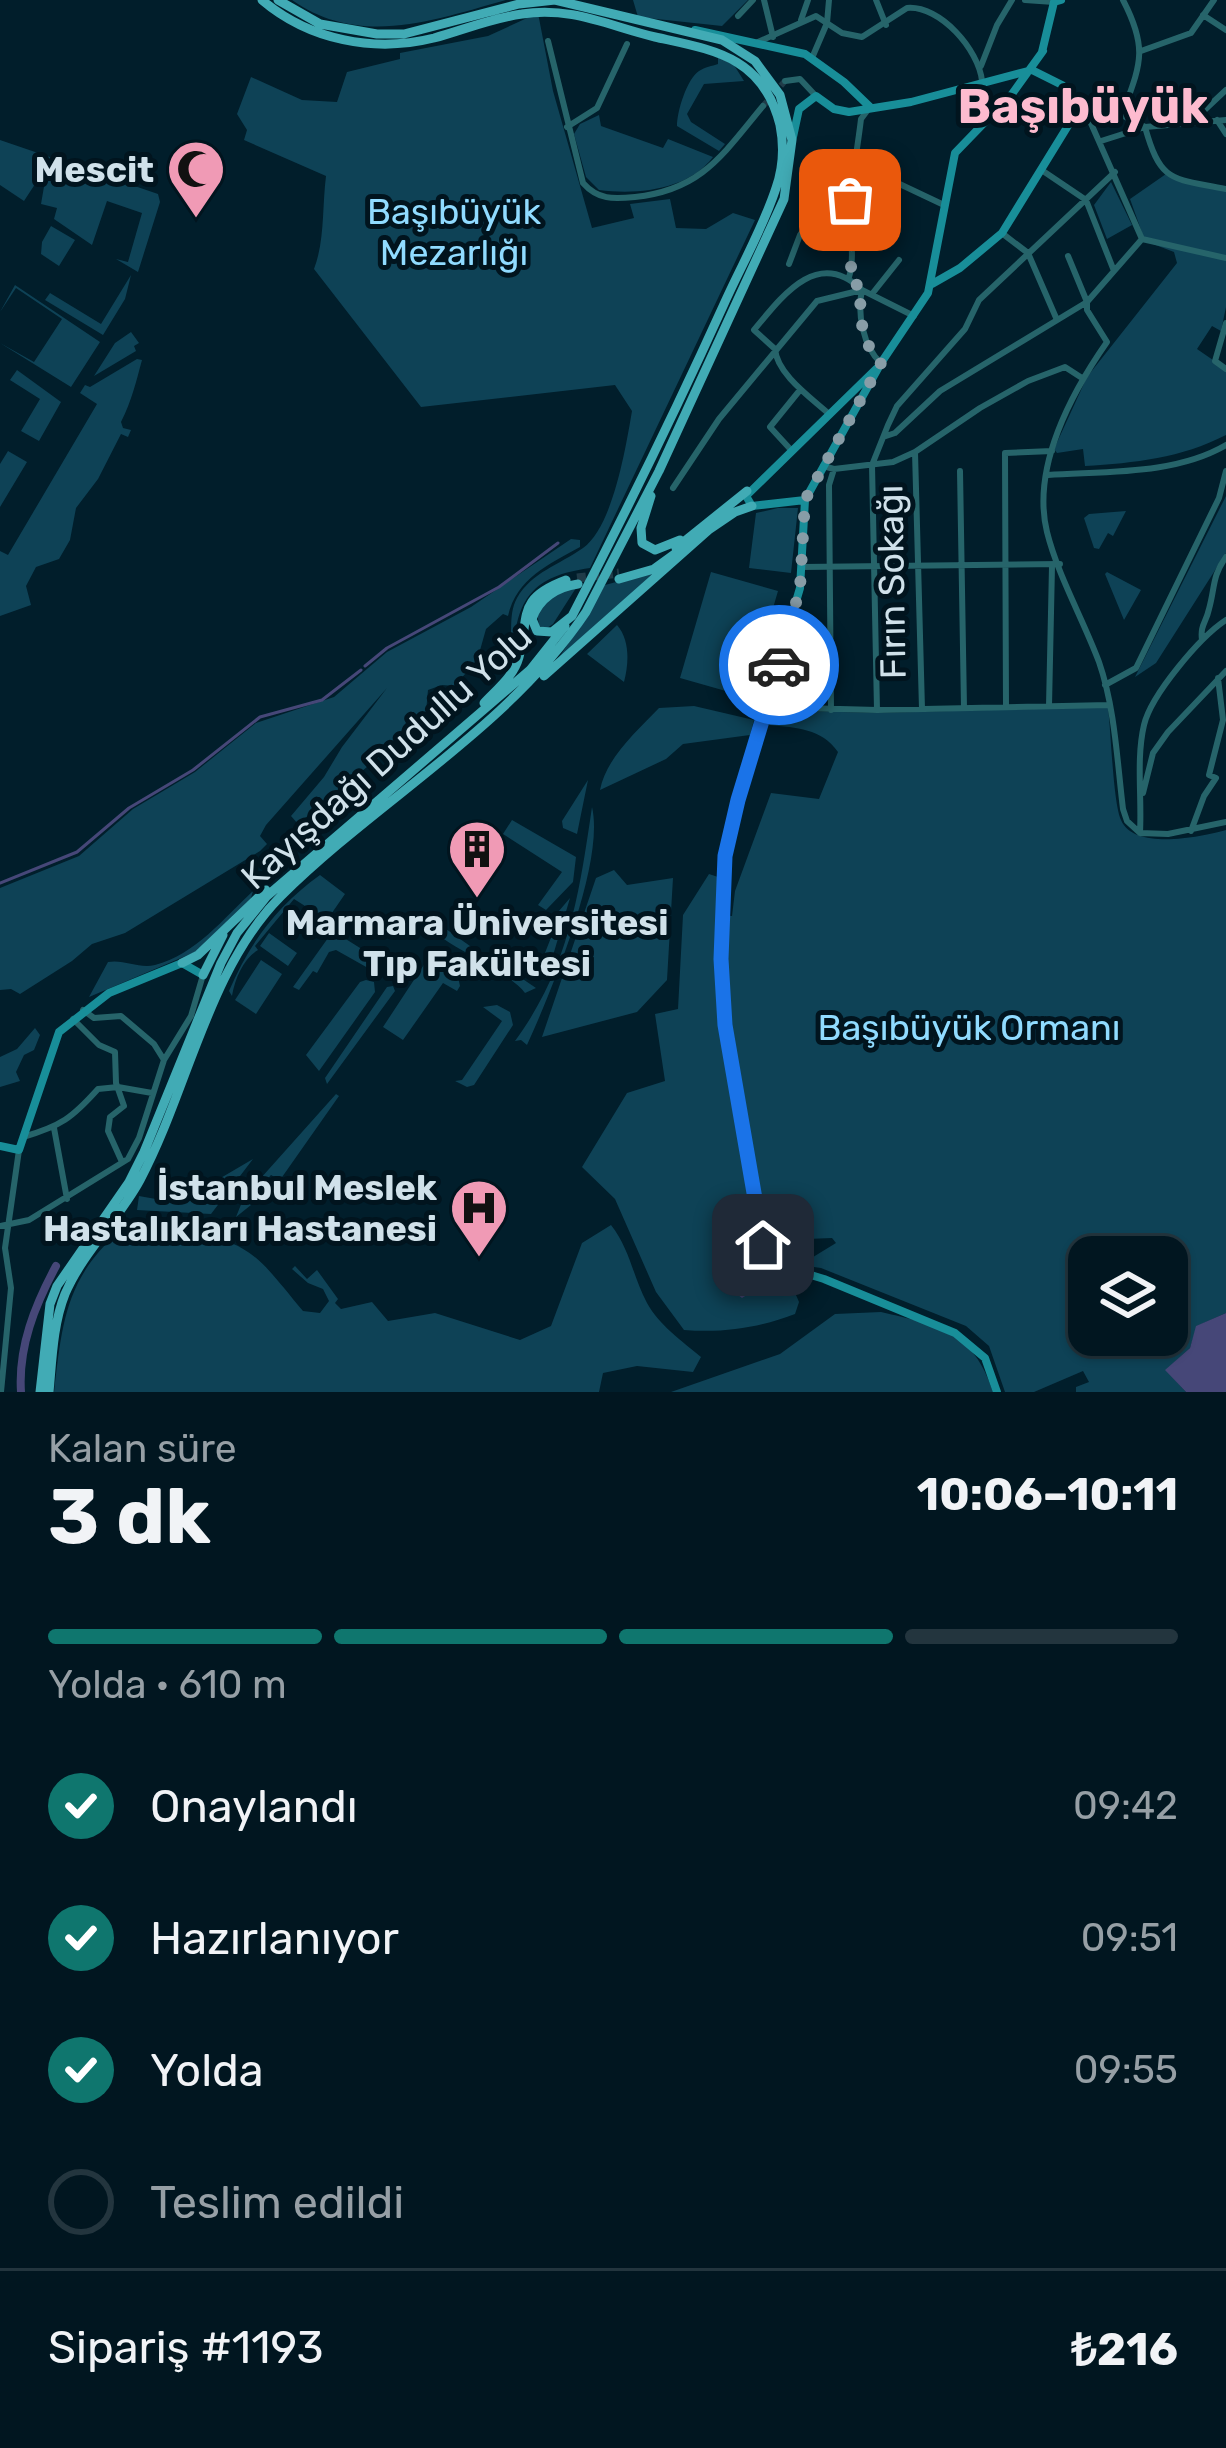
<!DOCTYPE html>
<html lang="tr">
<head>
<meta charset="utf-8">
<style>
	:root { --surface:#011620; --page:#0f232d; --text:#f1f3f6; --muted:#969fa5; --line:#23353e; --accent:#0f766e }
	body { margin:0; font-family:Rubik,sans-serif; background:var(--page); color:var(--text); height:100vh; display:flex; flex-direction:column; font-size:45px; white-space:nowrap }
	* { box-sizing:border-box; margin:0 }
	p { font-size:39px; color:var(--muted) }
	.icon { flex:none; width:66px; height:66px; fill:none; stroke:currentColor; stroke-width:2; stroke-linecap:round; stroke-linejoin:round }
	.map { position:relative; height:1392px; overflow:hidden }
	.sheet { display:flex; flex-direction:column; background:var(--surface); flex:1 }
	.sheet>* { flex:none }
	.fabs { position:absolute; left:1068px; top:1236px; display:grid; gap:24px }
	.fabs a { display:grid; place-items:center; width:120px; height:120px; border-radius:24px; background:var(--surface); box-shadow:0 3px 9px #0004,0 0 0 3px var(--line); font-size:60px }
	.pin { position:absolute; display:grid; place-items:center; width:102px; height:102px; color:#fff; margin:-51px; border-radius:24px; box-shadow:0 6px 18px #0006 }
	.courier { position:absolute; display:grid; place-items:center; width:120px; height:120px; margin:-60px; border:9px solid #1a73e8; border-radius:50%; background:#fff; color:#222; box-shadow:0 3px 15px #0007 }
	.head em { font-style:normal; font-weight:700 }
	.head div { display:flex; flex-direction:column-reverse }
	.head { display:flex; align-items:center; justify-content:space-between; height:204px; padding:0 48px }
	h1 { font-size:78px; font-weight:700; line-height:90px }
	.bar { display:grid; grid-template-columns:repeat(4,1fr); gap:18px 12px; align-content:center; height:144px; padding:0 48px }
	.bar i { height:15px; border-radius:9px; background:var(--line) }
	.bar .current { background:var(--accent) }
	.bar p { grid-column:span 4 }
	.line { display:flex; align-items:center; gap:30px; padding:0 48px; border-top:3px solid var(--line) }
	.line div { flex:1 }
	ol { padding:0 48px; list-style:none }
	li { display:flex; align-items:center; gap:36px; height:132px }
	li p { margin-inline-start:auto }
	li .icon { padding:12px; border-radius:50%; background:var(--accent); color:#fff; stroke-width:4 }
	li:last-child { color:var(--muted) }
	li i { width:66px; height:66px; border:6px solid var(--line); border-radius:50% }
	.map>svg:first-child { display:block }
</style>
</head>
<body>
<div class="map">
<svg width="1226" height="1392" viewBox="0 0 1226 1392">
	<rect width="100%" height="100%" fill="#011e2b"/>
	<path fill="#0e4256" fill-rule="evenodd" d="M292,0H506C434,20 360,48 292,0Z
		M633,0H748L722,26L638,17Z
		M538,13L553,91L592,228L634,218L630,204L670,199L676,228L706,229L733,213L755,220L590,568C533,576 516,598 513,655L506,660C516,642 506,618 517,598C532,572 559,565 583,548C613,527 626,446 632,411L615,385L421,407L314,269C325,240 322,208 326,176L244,140L247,130L237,114L251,77L302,100L337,102L347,72L400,59V53L488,36Z
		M718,57L734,65L744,81L704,84L687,114L691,122L725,144L719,151L677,126C677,111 687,79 699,71C705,67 712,66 718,64Z
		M599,115L601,126L663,148L668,139L713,157C688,190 638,195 599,190L586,177L574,134L580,124Z
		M0,140L158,194L160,202L138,272L116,259L128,262L142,213L107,201L92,245L54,219L57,208L41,204L46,175H41L24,201L0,185Z
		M1166,174L1226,188V307L1221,331L1212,326L1197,349L1226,369V435C1181,458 1135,463 1085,466L1083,449L1057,453L1054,449L1087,377L1177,263L1174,252L1145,241L1130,199Z
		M1111,182L1132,225L1107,239L1094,205Z
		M51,226L75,240L59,266L41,254L42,242Z
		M131,275L125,299L103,335L45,300L50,293L101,324Z
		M15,285L100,342L71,387L0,343L34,362L62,319L16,288L0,312Z
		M131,332L139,343L134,346L136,351L94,376L115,343Z
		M137,359L142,360C136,382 132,400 121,422L123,428L131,430L128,437L121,434L98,479L76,508L70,540L59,559L36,567L26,586L31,605L0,616V551L8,555L97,404L80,393L85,385L90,387Z
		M17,370L61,402L39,441L21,431L40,399L10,380Z
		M8,451L27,462L0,507V464Z
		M1226,496V553L1156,663L1135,677Z
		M778,508H798L791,573L749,568L756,513Z
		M1126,511L1113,536L1108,533L1099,549L1094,548L1084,518L1089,514Z
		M571,539L580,540V547C548,565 517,578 508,616L503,614L486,629L477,661L454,686L442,685L428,690L426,712L419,724L298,824L291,816L324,777L342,747L387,688L266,825L260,836L267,844L260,851L125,933L92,944L72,961L20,994L11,989L0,990V888L79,856L133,809L195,772L256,723L334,697L387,652L471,607Z
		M657,571L557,661L605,585Z
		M711,572L778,591L747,697L680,678Z
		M1107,572L1141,590L1124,620L1105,574Z
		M576,588L553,624L547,628L539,626L537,611L557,593Z
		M617,625C630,640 629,663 624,682L587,654Z
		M694,706L754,720L750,735L683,744L666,759L600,790C606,758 637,731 659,708Z
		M1108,707C1111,731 1113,802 1121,820C1134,851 1201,837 1226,830V1313L1197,1326L1190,1348L1166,1370L1186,1392H1076V1387L1089,1382L1083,1371L1034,1392H1005L989,1346L966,1326L821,1268L800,1265L836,1243L832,1238L807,1239L782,1218L786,1212L778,1208L753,1214L751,1232L737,1238L766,1284L765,1269L793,1288L799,1302L795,1314C758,1328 724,1333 684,1330L656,1292L615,1199L582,1167L627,1093L665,1081L655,1014L678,1009L683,915L709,874L718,877L719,915L732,916L735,891L771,793L819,799L838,752C821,728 797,728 769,725V710L877,713ZM1089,1257H1167V1335H1089Z
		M588,780L577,834L563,828L562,821Z
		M592,807C605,862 552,990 527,1045L521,1040L515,1041C569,967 579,895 592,807Z
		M512,820L576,857L573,882L546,910L538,905L562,872L503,834Z
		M614,870L627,885L673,878L667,980L637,1012L542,1037L596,878Z
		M320,875L345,894L325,923L324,918L294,899L255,946L258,950C244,958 235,978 232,996L229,991C250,942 277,906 320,875Z
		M253,891L251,898L195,952L89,997L108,962C124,959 139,969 155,965C195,955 224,918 253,891Z
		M570,898L549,969L541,963L554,930L547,925Z
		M446,929L494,963L496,961L536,988L525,993C512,975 463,953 441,937Z
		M333,931L376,958L368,968L336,950L329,952L317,973L313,971L299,990L293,987Z
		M269,933L297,953L288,966L260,946Z
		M429,957L458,977L460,986L457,991L443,983L403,1040L383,1027Z
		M261,960L282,974L256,1014L235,1000Z
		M366,980L374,982L375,992L319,1071L306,1055L360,982Z
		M393,986L395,991L327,1084L325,1078L387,987Z
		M497,1005L510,1012L513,1025L474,1085L467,1087L455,1081L462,1080L502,1021L483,1007Z
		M35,1028L40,1035L34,1050L24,1055L16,1072L20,1081L0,1087V1057L17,1049Z
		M336,1094L339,1096L280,1180L271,1175L247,1201L251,1205L236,1217L244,1197Z
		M253,1159L211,1214L137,1210L139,1196L178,1203Z
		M611,1225C630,1249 633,1277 647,1303C659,1325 682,1341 701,1357L693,1372L637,1366L603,1373L599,1392H54C62,1325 65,1278 120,1231C139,1228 158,1230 178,1232C251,1238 260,1260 303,1311L320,1313L329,1301L323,1289L308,1283L292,1269L295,1266L307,1279L317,1270L338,1299L335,1303L341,1309L372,1302L388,1321L435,1313L520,1340L551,1326L582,1243Z
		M881,1312C938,1325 974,1332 993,1392H671L780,1354L835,1314Z"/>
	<path fill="#464778" d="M737,1238C754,1244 765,1266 766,1283L742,1298C721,1282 713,1275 720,1247Z
		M1226,1313V1392H1186L1165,1370L1190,1348L1196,1326Z"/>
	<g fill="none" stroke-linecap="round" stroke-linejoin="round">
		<path stroke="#464778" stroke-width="3" d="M365,666L387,648L499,587L558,543
			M0,883L77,852L129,808L193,770L260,717L322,700L361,670"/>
		<path stroke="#464778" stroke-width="8" d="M21,1392C18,1347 35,1305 56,1266"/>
		<path stroke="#203b48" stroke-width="6" stroke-dasharray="6 3" stroke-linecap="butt" d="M763,106L785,81"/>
		<path stroke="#203b48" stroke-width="9" stroke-dasharray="9 4.5" stroke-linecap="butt" d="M577,578L619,573"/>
		<path stroke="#26646a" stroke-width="6" d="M764,0L773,37
			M876,0L886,25
			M1025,0L1054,2
			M1203,15L1226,30
			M738,16L753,0
			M801,20L808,0
			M548,41L583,183C598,200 613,199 635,197C702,190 723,154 763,106
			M1141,51L1191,33L1214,0
			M812,58L827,23L829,0
			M981,66L997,25L1012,0
			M785,81L800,79L815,95
			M1082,103L1142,239L1087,302V310L1107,342C1072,392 1031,467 1047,532C1058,576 1083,619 1099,662C1115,708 1117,760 1123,809L1127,821L1140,833
			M1086,105L1122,115L1145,127L1226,120
			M1122,115C1140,65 1149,50 1123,0
			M1194,120L1226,90
			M1217,120L1226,134
			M567,127L597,108L627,44
			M1101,141L1145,127C1161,184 1172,178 1226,189
			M1043,171L1086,200L1114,271
			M889,179L944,205
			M1003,234L1028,253L1057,320
			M1142,239L1226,258
			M789,264L800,235L822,204L850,200
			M849,277C856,257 848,222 850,198C853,172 858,145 861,119L867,111
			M872,294L899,260
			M1226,323L1215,361L1226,369
			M829,414C810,397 777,374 775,349L754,330C782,296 818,247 862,290C857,313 863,347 881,363
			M886,436L895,433L940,391L1087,302L1068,256
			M792,451L770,427L800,390
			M915,452L922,709
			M823,466L834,469L893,462L915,452L980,408L1028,381L1065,367L1082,378
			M960,471L964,708
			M1048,475C1105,471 1175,475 1226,445
			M673,488L719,419L817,301L862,290L914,316
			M802,567L1060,564
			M1202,640C1200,625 1206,623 1209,609C1215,588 1212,576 1226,557
			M1105,685L1136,668L1219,498L1226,471
			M1049,706L1052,566
			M766,707L877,710L1109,705
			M1006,707L1005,453L1052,451
			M831,710L829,485L834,469
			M877,710L872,465L888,425L897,406L965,329L979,300L1115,172
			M1143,793L1153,753L1168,732L1226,671
			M1191,831L1204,796L1216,778L1209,775L1223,720L1218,678
			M1140,832C1142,798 1136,759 1144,725C1151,695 1200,637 1226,620
			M1140,833L1168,834L1226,822
			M83,1010L94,1018L121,1016L154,1044L164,1060
			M73,1019L99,1045L115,1052L116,1083L124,1106L110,1117L108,1131L122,1162
			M54,1128L67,1199
			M23,1137C61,1126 72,1118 98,1089L118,1087L152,1093
			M0,1226L29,1220L128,1159L139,1138L164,1060L191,1016L203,975
			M1,1392L11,1288L5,1248L19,1150"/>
		<path stroke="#26646a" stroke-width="6" d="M758,42L816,16L842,33L862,37L907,8C940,5 979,50 982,81"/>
		<path stroke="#188e99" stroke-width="8" d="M695,30L805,54L844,82L870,107
			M1042,52L1054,2L1061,0
			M793,137L799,109L816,96L834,109L849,112L911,102L1032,70L1062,85L1082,103L1002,233L960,268L932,284
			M805,500L752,506L746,496L876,369
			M0,1146L19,1150L59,1032L109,993L182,963L203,975
			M997,1392L985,1358L955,1333L824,1279L781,1266L763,1245L725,1025L721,959L724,862L738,799L800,588L805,500L881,363L928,293L955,153L1012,94L1043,51"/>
		<path stroke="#41abb5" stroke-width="9" d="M262,0C309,40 374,53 434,38C463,30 492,18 522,14C571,6 609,26 655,37C713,50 763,56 780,125C784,145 783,168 776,188C763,228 741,266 724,304C676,410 625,514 572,616L552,632L537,631L532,619C539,598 557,587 578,584
			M651,496L641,528L642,543L655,550L680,540
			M707,531L735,512L752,506
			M676,548L747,491
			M619,579L654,569L683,548
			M544,676L711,528
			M484,703C497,689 514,676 519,657C530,617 515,599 566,580
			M182,963L198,955L266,890
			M203,975L223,935
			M40,1392L50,1304L57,1286L129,1182L144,1152L221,963L237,933L267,896L530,670L565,626
			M49,1392C52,1360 53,1324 65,1294C83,1252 119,1219 140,1180C188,1090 208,969 281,896C379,799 508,728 586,612L659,471L784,199L792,140L780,95L755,61L722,40L555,0L519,4L404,34H377L320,24L278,0"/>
	</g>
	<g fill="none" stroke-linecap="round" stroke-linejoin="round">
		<path stroke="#889da7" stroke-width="12" stroke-dasharray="0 21.6" d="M779,665L800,588L805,500L881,363C863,346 857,313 862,290L849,277C855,259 849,222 850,200"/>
		<path stroke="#1a73e8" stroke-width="15" d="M763,1245L725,1025L721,959L725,856L738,800L779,665"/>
	</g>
	<defs>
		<g id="mosque-pin" transform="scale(3)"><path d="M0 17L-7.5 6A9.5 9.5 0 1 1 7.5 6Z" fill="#f09ab5" stroke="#01141e"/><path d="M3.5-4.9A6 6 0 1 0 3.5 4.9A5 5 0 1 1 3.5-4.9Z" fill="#111"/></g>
		<g id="building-pin" transform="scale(3)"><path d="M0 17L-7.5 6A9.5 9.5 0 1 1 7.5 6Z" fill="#f09ab5" stroke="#01141e"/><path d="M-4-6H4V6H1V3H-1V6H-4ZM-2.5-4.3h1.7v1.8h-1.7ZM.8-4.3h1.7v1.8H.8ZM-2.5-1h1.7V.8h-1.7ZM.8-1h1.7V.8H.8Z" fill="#111"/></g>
		<g id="hospital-pin" transform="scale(3)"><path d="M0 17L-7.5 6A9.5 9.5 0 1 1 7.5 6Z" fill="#f09ab5" stroke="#01141e"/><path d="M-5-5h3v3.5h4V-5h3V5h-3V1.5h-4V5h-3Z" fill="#111"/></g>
	</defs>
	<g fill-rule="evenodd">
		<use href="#mosque-pin" x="196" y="169"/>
		<use href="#building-pin" x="477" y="849"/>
		<use href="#hospital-pin" x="479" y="1208"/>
	</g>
	<g text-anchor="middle" stroke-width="10" stroke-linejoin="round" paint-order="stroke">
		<g font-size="36" font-weight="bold" fill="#d0e1ea" stroke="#01141e" text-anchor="end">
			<text x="154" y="182">Mescit</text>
			<text x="477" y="935" text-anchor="middle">Marmara Üniversitesi<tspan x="477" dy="41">Tıp Fakültesi</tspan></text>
			<text x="437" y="1200">İstanbul Meslek<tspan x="437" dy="41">Hastalıkları Hastanesi</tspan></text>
		</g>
		<g font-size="36" fill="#90dbff" stroke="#01141e">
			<text x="454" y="224">Başıbüyük<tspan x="454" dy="41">Mezarlığı</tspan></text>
			<text x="969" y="1040">Başıbüyük Ormanı</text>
		</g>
		<g font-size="36" fill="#d0e1ea" stroke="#01141e">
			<text transform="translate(891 582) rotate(-91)" y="13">Fırın Sokağı</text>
			<text transform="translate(386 756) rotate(-42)" y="13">Kayışdağı Dudullu Yolu</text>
		</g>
		<g font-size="48" font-weight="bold" fill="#fdbbcf" stroke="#01141e">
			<text x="1083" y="123">Başıbüyük</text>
		</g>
	</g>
</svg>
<div class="fabs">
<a><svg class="icon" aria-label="layers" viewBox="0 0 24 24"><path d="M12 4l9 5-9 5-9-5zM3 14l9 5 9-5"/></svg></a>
</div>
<div class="pin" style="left:850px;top:200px;background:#ea580c"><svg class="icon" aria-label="bag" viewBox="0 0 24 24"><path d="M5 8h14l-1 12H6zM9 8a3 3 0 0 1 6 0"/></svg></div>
<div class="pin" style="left:763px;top:1245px;background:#1f2937"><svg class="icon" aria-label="home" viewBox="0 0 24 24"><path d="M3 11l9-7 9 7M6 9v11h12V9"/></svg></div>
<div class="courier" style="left:779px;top:665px"><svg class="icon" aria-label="car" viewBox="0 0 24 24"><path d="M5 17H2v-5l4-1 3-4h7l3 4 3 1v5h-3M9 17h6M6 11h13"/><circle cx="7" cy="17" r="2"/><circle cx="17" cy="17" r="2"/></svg></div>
</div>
<section class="sheet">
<div class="head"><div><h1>3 dk</h1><p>Kalan süre</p></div><em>10:06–10:11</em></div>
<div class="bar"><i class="current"></i><i class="current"></i><i class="current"></i><i></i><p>Yolda · 610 m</p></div>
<ol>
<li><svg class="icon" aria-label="check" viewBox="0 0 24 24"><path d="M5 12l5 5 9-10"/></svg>Onaylandı<p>09:42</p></li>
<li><svg class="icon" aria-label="check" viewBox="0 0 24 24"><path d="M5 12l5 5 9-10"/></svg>Hazırlanıyor<p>09:51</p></li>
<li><svg class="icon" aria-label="check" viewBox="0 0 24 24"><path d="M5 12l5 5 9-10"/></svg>Yolda<p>09:55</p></li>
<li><i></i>Teslim edildi</li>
</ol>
<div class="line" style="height:156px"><div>Sipariş #1193</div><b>₺216</b></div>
</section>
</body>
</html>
